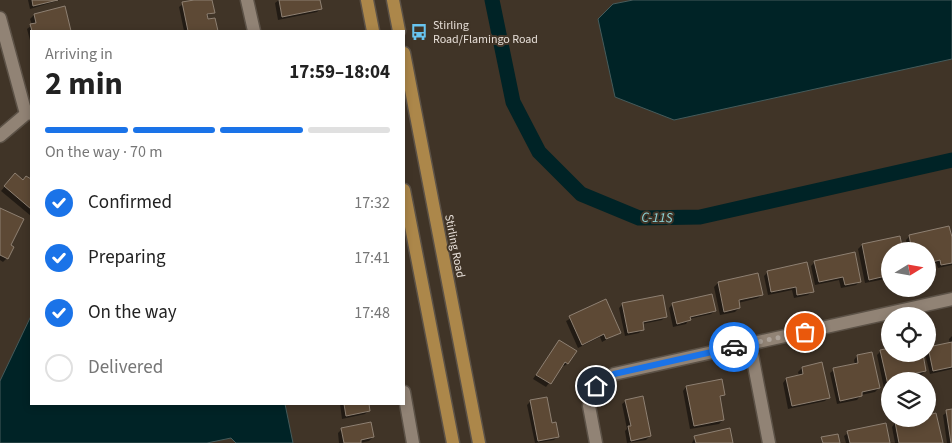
<!DOCTYPE html>
<html lang="en">
<head>
<meta charset="utf-8">
<style>
	:root { --surface:#fff; --page:#f6f6f6; --text:#222; --muted:#767676; --line:#e0e0e0; --accent:#1a73e8 }
	body { margin:0; font-family:"Source Sans 3",sans-serif; background:var(--page); color:var(--text); height:100vh; display:flex; flex-direction:column; font-size:19px; white-space:nowrap }
	* { box-sizing:border-box; margin:0 }
	p { font-size:16px; color:var(--muted) }
	.icon { flex:none; width:28px; height:28px; fill:none; stroke:currentColor; stroke-width:2; stroke-linecap:round; stroke-linejoin:round }
	.map { position:relative; flex:1; overflow:hidden }
	.panel { position:absolute; left:30px; top:30px; width:375px; height:375px; display:flex; flex-direction:column; background:var(--surface); border-radius:0px; box-shadow:0 2px 8px #0003 }
	.panel>* { flex:none }
	.needle { width:32px; rotate:79deg }
	.fabs { position:absolute; left:881px; top:242px; display:grid; gap:10px }
	.fabs a { display:grid; place-items:center; width:55px; height:55px; border-radius:50%; background:var(--surface); box-shadow:0 2px 8px #0003; font-size:25px }
	.pin { position:absolute; display:grid; place-items:center; width:42px; height:42px; color:#fff; margin:-21px; border:2px solid #fff; border-radius:50%; box-shadow:0 1px 5px #0007 }
	.courier { position:absolute; display:grid; place-items:center; width:50px; height:50px; margin:-25px; border:4px solid #1a73e8; border-radius:50%; background:#fff; color:#222; box-shadow:0 1px 6px #0007 }
	.headline em { font-style:normal; font-weight:700 }
	.headline div { display:flex; flex-direction:column-reverse }
	.headline { display:flex; align-items:center; justify-content:space-between; height:85px; padding:0 15px }
	h1 { font-size:32px; font-weight:700; line-height:38px }
	.bar { display:grid; grid-template-columns:repeat(4,1fr); gap:8px 5px; align-content:center; height:60px; padding:0 15px }
	.bar i { height:6px; border-radius:4px; background:var(--line) }
	.bar .selected { background:var(--accent) }
	.bar p { grid-column:span 4 }
	ol { padding:0 15px; list-style:none }
	li { display:flex; align-items:center; gap:15px; height:55px }
	li p { margin-inline-start:auto }
	li .icon { padding:5px; border-radius:50%; background:var(--accent); color:#fff; stroke-width:4 }
	li:last-child { color:var(--muted) }
	li i { width:28px; height:28px; border:2px solid var(--line); border-radius:50% }
	.map>svg:first-child { display:block }
</style>
</head>
<body>
<div class="map">
<svg width="952" height="443" viewBox="0 0 952 443">
	<rect width="100%" height="100%" fill="#403427"/>
	<path fill="#002326" stroke="#455b5b" d="M633,0H952V59L674,120L615,97L598,19L613,4Z
		M31,316V404H285L293,443H236L231,438L207,443H0V381Z"/>
	<path fill="#0007" d="M28,0H60L30,9Z
		M201,0H211L213,12L206,17L207,20L214,19L217,31H184L179,7L183,4Z
		M279,0H319L320,9L317,12L278,20L275,3Z
		M64,8L70,31H31V44L27,29L32,25L30,19L34,15Z
		M12,178L31,180V216L1,191Z
		M0,209L7,258L3,262L0,260Z
		M910,236L952,243V265L938,268L936,263L928,265V251H908L906,240Z
		M899,237L902,251H890L888,275L885,279L865,283L858,249L862,245Z
		M815,262L859,282L856,285L841,288L839,280L815,285L811,266Z
		M768,272L812,292L808,295L794,298L792,290L768,295L764,276Z
		M757,275L761,295L758,298L738,303L739,308L735,312L720,315L714,287L718,283Z
		M605,301L620,332L602,342L600,337L578,348L566,321Z
		M673,304L715,311L711,314L689,319L686,324L673,327L669,308Z
		M622,305L666,316L662,320L642,324L643,329L639,333L625,336L619,308Z
		M952,336V369L930,374L925,354H928V349L950,343L949,339Z
		M559,341L568,363L564,366L562,365L546,387L533,379Z
		M890,349V354H921L925,371L921,375L902,379L903,381H890V387L884,388L877,355L881,351Z
		M857,356L879,388L875,392L861,395L857,400L837,404L830,373L834,370L855,365L854,360Z
		M802,368L829,397L825,401L788,409L783,383L786,379L799,376L798,372Z
		M686,387L723,394L719,399L723,420L719,424L690,429L683,391Z
		M531,401L552,425L558,436L554,440L535,443L527,405Z
		M626,401L650,436L646,440L627,443L625,431L627,429L622,404Z
		M340,404H368L369,410L365,414L342,419Z
		M952,410V443H947L943,415Z
		M935,414L941,443H895L892,427L895,423L928,419V416Z
		M341,430L373,437L369,441L360,443H339L338,433Z
		M848,433L889,443H846L844,436Z
		M695,437L732,443H692Z"/>
	<g fill="none" stroke-linecap="round" stroke-linejoin="round">
		<path stroke="#002326" stroke-width="15" d="M492,0L513,102L539,152L581,194L639,218L700,217L952,160"/>
	</g>
	<path fill="#5d4935" stroke="#8e8072" d="M32,0H58L33,6Z
		M194,0H212L215,13L207,14L208,19L215,18L218,31H188L182,2Z
		M279,0H320L322,9L282,17Z
		M65,6L71,31H32L30,24L36,23L34,14Z
		M15,173L23,180L26,176L31,179V209L4,186Z
		M0,208L24,219L11,245L14,247L8,259L0,255Z
		M949,226L952,237V263L941,265L940,260L928,263V251H912L909,235Z
		M900,236L903,251H890V275L869,280L862,244Z
		M855,252L861,282L845,285L843,277L819,282L814,261Z
		M807,262L814,292L797,295L796,287L771,292L767,271Z
		M758,273L763,295L739,300L740,308L724,312L718,282Z
		M712,294L716,311L690,317L691,320L677,324L672,303Z
		M663,295L667,317L643,322L644,330L628,333L622,303Z
		M606,299L621,333L606,339L604,334L582,345L569,316Z
		M559,340L577,351L568,364L565,362L551,384L536,375Z
		M952,342V367L933,371L928,347Z
		M890,348V354H923L926,371L903,376L904,381H890L888,385L880,350Z
		M872,352L880,388L862,392V396L840,401L833,368L858,363L857,355Z
		M822,362L830,398L792,406L786,378L803,374L802,367Z
		M722,379L725,395L720,396L724,420L694,426L686,386Z
		M643,396L651,436L631,441L628,426H631L625,400Z
		M547,397L552,423L556,422L559,437L538,441L530,400Z
		M344,404H369L370,411L346,416Z
		M952,409V443H951L946,410Z
		M936,413L943,443H899L895,422L928,419V415Z
		M371,422L374,437L361,440V443H344L341,428Z
		M886,423L890,443H850L847,431Z
		M730,428L733,443H696L694,436Z
		M838,434L840,443H823L821,437Z"/>
	<g fill="none" stroke-linecap="round" stroke-linejoin="round">
		<g stroke="#5c5247" stroke-width="15">
			<path id="minor" d="M247,0L254,31
				M0,18L26,114
				M0,136L26,114L31,113
				M750,344L769,443
				M404,392L413,443
				M596,443L589,406L596,386L614,374L952,299"/>
		</g>
		<g stroke="#5c5247" stroke-width="15">
			<path id="primary" d="M367,0L373,31
				M393,0L399,31
				M404,53L479,443
				M404,190L453,443"/>
		</g>
		<use href="#minor" stroke="#918375" stroke-width="12"/>
		<use href="#primary" stroke="#ac874a" stroke-width="12"/>
	</g>
	<g fill="none" stroke-linecap="round" stroke-linejoin="round">
		<path stroke="#aca299" stroke-width="5" stroke-dasharray="0 9" d="M734,347L805,332"/>
		<path stroke="#1a73e8" stroke-width="6" d="M596,386L614,374L734,347"/>
	</g>
	<defs>
		<g id="bus-bare" transform="scale(1.35)"><path d="M-5-6H5V4H4V6H2V4H-2V6H-4V4H-5ZM-3.5-4V0h7V-4ZM-3.5 1.2v1.5H-2V1.2ZM2 1.2v1.5H3.5V1.2Z" fill="#68c4f0" stroke="#403427" stroke-width="2.5" paint-order="stroke"/></g>
	</defs>
	<g fill-rule="evenodd">
		<use href="#bus-bare" x="419" y="32"/>
	</g>
	<g text-anchor="middle" stroke-width="4" stroke-linejoin="round" paint-order="stroke">
		<g font-size="12" fill="#e6ded7" stroke="#403427" text-anchor="start">
			<text x="433" y="29">Stirling<tspan x="433" dy="14">Road/Flamingo Road</tspan></text>
		</g>
		<g font-size="12" fill="#e6ded7" stroke="#403427">
			<text transform="translate(455 246) rotate(79)" y="4">Stirling Road</text>
		</g>
		<g font-size="14" font-style="italic" fill="#8bd2d7" stroke="#403427">
			<text transform="translate(657 217) rotate(1)" y="5">C-11S</text>
		</g>
	</g>
</svg>
<div class="fabs">
<a><svg class="needle" viewBox="-14 -14 28 28"><path d="M0-13l5 13h-10z" fill="#e53935"/><path d="M0 13l5-13h-10z" fill="#767676"/></svg></a>
<a><svg class="icon" aria-label="locate" viewBox="0 0 24 24"><circle cx="12" cy="12" r="6"/><path d="M12 2v4M12 18v4M2 12h4M18 12h4"/></svg></a>
<a><svg class="icon" aria-label="layers" viewBox="0 0 24 24"><path d="M12 4l9 5-9 5-9-5zM3 14l9 5 9-5"/></svg></a>
</div>
<div class="pin" style="left:805px;top:332px;background:#ea580c"><svg class="icon" aria-label="bag" viewBox="0 0 24 24"><path d="M5 8h14l-1 12H6zM9 8a3 3 0 0 1 6 0"/></svg></div>
<div class="pin" style="left:596px;top:386px;background:#1f2937"><svg class="icon" aria-label="home" viewBox="0 0 24 24"><path d="M3 11l9-7 9 7M6 9v11h12V9"/></svg></div>
<div class="courier" style="left:734px;top:347px"><svg class="icon" aria-label="car" viewBox="0 0 24 24"><path d="M5 17H2v-5l4-1 3-4h7l3 4 3 1v5h-3M9 17h6M6 11h13"/><circle cx="7" cy="17" r="2"/><circle cx="17" cy="17" r="2"/></svg></div>
<section class="panel">
<div class="headline"><div><h1>2 min</h1><p>Arriving in</p></div><em>17:59–18:04</em></div>
<div class="bar"><i class="selected"></i><i class="selected"></i><i class="selected"></i><i></i><p>On the way · 70 m</p></div>
<ol>
<li><svg class="icon" aria-label="check" viewBox="0 0 24 24"><path d="M5 12l5 5 9-10"/></svg>Confirmed<p>17:32</p></li>
<li><svg class="icon" aria-label="check" viewBox="0 0 24 24"><path d="M5 12l5 5 9-10"/></svg>Preparing<p>17:41</p></li>
<li><svg class="icon" aria-label="check" viewBox="0 0 24 24"><path d="M5 12l5 5 9-10"/></svg>On the way<p>17:48</p></li>
<li><i></i>Delivered</li>
</ol>
</section>
</div>
</body>
</html>
